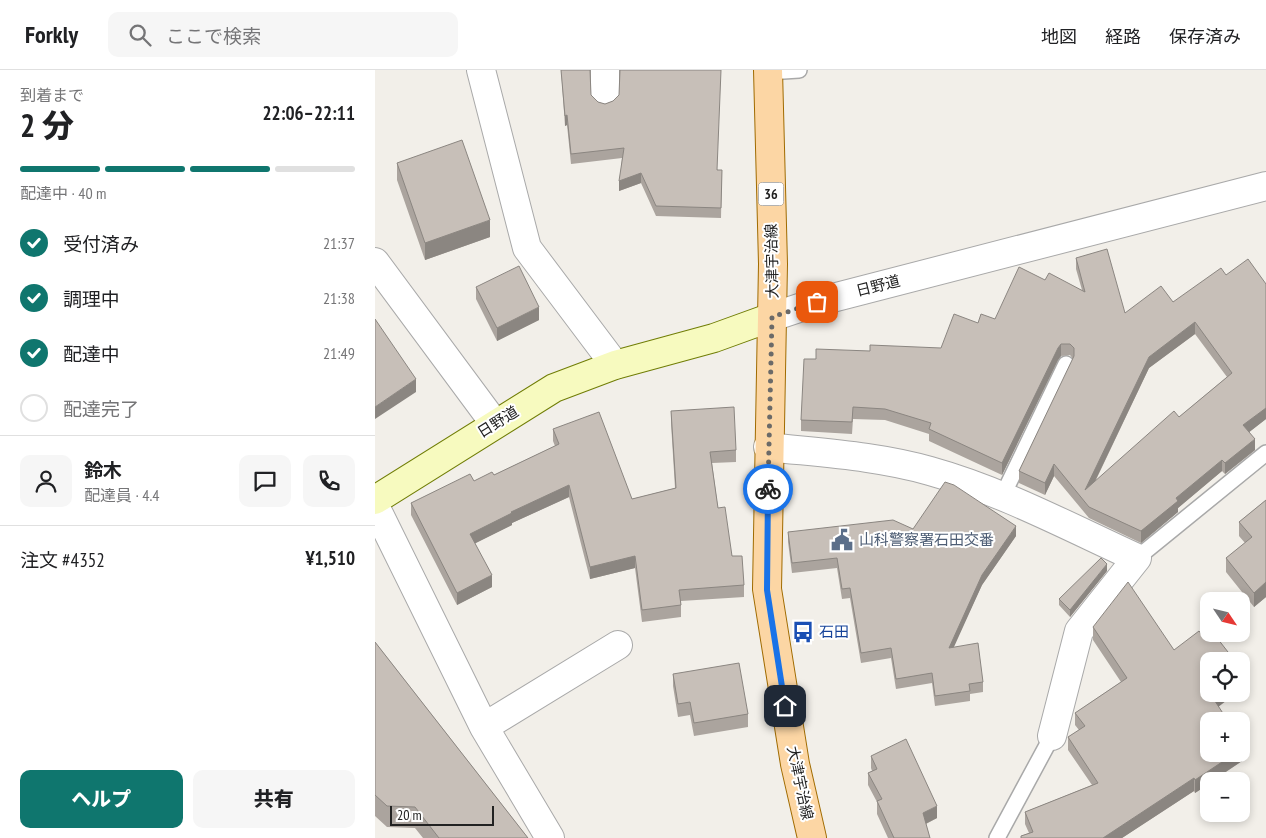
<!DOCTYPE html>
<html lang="ja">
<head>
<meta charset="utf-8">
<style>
	:root { --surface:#fff; --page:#f6f6f6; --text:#202124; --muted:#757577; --line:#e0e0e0; --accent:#0f766e }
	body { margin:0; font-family:"PT Sans Narrow","Noto Sans JP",sans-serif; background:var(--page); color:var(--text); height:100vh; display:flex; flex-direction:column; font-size:19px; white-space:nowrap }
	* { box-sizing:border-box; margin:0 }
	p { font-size:16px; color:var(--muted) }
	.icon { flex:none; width:28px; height:28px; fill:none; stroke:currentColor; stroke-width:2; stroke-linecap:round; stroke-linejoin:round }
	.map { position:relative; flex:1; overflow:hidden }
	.drawer { display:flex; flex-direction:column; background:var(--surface); width:375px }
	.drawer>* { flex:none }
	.needle { width:32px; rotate:125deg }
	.tools { position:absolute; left:825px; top:522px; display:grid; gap:10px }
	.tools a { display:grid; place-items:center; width:50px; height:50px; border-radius:10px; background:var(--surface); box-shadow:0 2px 8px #0003; font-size:25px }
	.scale { position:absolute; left:15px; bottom:12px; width:104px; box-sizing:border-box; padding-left:5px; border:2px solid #222; border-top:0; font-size:14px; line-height:18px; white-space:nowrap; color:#222; -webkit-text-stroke:4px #fff; paint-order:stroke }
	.pin { position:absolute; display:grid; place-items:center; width:42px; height:42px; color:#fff; margin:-21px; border-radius:10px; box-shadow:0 2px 8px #0006 }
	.courier { position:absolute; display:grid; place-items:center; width:50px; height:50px; margin:-25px; border:4px solid #1a73e8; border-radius:50%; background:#fff; color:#222; box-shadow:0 1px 6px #0007 }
	.headline em { font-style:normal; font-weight:800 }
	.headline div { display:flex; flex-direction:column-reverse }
	.headline { display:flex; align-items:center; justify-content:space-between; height:85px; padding:0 20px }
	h1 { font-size:32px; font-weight:800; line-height:38px }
	.bar { display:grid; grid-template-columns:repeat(4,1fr); gap:8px 5px; align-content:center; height:60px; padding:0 20px }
	.bar i { height:6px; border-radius:4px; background:var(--line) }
	.bar .on { background:var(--accent) }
	.bar p { grid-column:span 4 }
	.line { display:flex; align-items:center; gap:12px; padding:0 20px; border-top:1px solid var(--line) }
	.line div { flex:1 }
	.round { display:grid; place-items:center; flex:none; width:52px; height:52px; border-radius:10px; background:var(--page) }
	ol { padding:0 20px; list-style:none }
	li { display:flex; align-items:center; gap:15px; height:55px }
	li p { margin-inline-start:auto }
	li .icon { padding:5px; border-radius:50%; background:var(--accent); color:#fff; stroke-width:4 }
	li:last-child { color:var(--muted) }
	li i { width:28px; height:28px; border:2px solid var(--line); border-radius:50% }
	.action { display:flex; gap:10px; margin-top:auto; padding:10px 20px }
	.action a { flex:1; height:58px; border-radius:10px; background:var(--accent); color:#fff; font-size:20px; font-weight:800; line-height:58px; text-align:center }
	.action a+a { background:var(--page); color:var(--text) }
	header { display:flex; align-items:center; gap:30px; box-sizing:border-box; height:70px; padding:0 25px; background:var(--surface); border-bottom:1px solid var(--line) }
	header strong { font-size:24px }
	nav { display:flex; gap:28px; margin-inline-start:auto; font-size:18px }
	.search { width:350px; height:45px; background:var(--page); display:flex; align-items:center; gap:12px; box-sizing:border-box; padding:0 18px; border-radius:10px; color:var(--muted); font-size:19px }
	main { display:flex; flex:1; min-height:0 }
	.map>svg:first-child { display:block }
</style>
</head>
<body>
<header>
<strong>Forkly</strong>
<div class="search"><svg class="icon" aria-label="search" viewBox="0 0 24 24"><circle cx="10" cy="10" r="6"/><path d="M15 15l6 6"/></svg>ここで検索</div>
<nav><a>地図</a><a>経路</a><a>保存済み</a></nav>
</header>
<main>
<section class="drawer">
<div class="headline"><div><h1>2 分</h1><p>到着まで</p></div><em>22:06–22:11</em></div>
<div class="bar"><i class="on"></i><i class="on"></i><i class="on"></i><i></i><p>配達中 · 40 m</p></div>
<ol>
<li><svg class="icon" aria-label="check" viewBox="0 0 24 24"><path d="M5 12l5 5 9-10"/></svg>受付済み<p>21:37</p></li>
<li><svg class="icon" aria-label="check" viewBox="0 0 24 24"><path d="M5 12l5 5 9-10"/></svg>調理中<p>21:38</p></li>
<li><svg class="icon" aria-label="check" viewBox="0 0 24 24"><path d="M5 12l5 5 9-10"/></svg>配達中<p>21:49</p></li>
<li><i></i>配達完了</li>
</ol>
<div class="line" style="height:90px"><a class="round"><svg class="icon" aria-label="person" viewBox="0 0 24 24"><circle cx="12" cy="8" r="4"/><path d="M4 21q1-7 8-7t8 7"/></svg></a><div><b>鈴木</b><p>配達員 · 4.4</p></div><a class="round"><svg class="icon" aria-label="chat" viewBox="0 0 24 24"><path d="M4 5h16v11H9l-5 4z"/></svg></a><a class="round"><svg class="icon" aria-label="phone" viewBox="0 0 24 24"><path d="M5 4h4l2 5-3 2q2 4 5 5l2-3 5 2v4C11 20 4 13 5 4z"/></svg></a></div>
<div class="line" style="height:65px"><div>注文 #4352</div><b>¥1,510</b></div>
<div class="action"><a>ヘルプ</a><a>共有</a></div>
</section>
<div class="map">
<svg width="891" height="768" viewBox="0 0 891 768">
	<rect width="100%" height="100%" fill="#f2efe9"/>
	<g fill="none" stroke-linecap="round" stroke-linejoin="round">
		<g stroke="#a9a9a9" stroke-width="18">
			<path id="service" d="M393,2L424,0
				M627,427L691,294
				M762,488L891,383
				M622,768L677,666"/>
		</g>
		<g stroke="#a9a9a9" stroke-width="30">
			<path id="minor" d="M106,0L152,178L240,295
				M230,28V0
				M0,192L120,354
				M393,377C447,383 503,386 555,401C627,421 694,457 762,488L704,561L677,666
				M0,436L109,657L243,575
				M109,657L175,768"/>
		</g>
		<g stroke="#a9a9a9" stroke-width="30">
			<path id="tertiary" d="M397,247L442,232L891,116"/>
		</g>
		<g stroke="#707d05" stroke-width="30">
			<path id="secondary" d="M0,430L179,318L240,295L339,268L397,247"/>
		</g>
		<g stroke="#a06b00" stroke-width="30">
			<path id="primary" d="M393,0L398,194L392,519L420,694L437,768"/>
		</g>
		<use href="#service" stroke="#fff" stroke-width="15"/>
		<use href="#minor" stroke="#fff" stroke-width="28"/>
		<use href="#tertiary" stroke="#fff" stroke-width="28"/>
		<use href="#secondary" stroke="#f7fabf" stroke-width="28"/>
		<use href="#primary" stroke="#fcd6a4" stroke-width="28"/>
	</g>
	<path fill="#aba49e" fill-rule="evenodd" d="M186,0H215L216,25L223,32L230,34L238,31L244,25L343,100H347L346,148L281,146L266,113L244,121L247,88L196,94L192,55L190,56Z
		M22,93L115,167L50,190L22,110Z
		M701,188L750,243L798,232L851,205L891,214V349L874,362L880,380L850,404L847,401L803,438V442L766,473L714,448L679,406L670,425L644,413V401L698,289L695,285L686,286L683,290L627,405L554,371V364L510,350L478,349L477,364L426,361V350L441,289L495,281L566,278L603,253L620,249L670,210L707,220L701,199ZM820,264L852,307L804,347L720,412L774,298Z
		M101,217L164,250L122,271L101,229Z
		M296,341L361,380V392L337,393L343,438L357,486L369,515V527L306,531V547L267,552L260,498L215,509L194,427L137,453V455L100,473L117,517L82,535L36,445V433L119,405L180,376L178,371V359L257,429L300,418L296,353Z
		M891,430V527L879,537L851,502V488L870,473L864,466V452Z
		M538,459L641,466L607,515L578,577L608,612V622L595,624V631L560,636L557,613L521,619L516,588L486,593L475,528L467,529L462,498L417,503L413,472V462Z
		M732,501L695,547L684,535V529Z
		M718,557L799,580L834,624H860L843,636L870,689L820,723L819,721L747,768H646V766L654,763L650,754V742L717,715L693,680V667L704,660L700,655V643L746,612L718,570Z
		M0,572L153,768H48L40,758L12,757L0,746Z
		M298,604L373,644V657L319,666L315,645L303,647L298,616Z
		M496,686L562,748L551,754L555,768H513L502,744V732L493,715V703L497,701L496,698Z"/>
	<path fill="#8b8681" d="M192,45V55L190,56V46Z
		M266,103V113L244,121V111Z
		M115,150V167L50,190V173Z
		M164,237V250L122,271V258Z
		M820,252V264L774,298L710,432V420L774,287Z
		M686,274V286L683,290L627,405V393L683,278Z
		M41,309V322L0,349V337Z
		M891,338V349L868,367V355Z
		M880,369V380L850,404V393Z
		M847,390V401L803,438V442L766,473V461L801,428Z
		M679,394V406L670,425V413Z
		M194,415V427L137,453V455L95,476V464L136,442Z
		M641,456V466L607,515L574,588V578L607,505Z
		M260,486V498L215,509V497Z
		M732,494V501L695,547V540Z
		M117,505V517L82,535V523Z
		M891,512V527L879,537V523Z
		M870,604V617L866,619V606Z
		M843,624H860L838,641V628Z
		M870,676V689L837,711H834V714L820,723V710L859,684H866V679Z
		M819,708V721L747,768H728Z
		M562,736V748L548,755V743Z"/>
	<path fill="#c7bfb8" stroke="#8b8681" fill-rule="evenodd" d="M186,0H215L216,25L223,32L230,34L238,31L244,25L245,0H346L342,100H347L346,138L281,136L266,103L244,111L249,78L196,84L192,45L190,46Z
		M87,70L115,150L50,173L22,93Z
		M732,179L750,243L786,216L798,232L846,198L851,205L873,189L891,214V338L868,355L880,369L850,393L847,390L801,428L803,431L766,461L714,437L679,394L670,413L644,401L699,286V278L695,274H686L683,278L627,393L554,359L556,353L510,339L478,337L477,352L426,350L429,289H441V279L495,281V275L566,278L579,244L603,253L606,244L620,249L644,197L670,210L674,203L710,222L701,188ZM820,252L857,303L804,347L799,341L710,420L774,287Z
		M144,196L164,237L122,258L101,217Z
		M0,249L41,309L0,337Z
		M359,337L361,380L335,382L343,438L350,437L357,486H367L369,515L304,520L306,535L267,540L260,486L215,497L194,415L136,442L137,443L95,464L117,505L82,523L36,433L95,404L99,411L117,402L119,405L184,374L178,359L224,342L257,429L301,418L296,341Z
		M570,412L579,415L641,456L607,505L574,578L603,573L608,612L594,614L595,621L560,626L557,603L521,609L516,578L486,583L475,518L467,519L462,488L417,493L413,462L518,450L538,459Z
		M891,430V512L879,523L851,488L877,467L864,452Z
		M726,488L732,494L695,540L684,529Z
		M753,512L799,580L824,561L829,567L834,563L839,564L860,591H834V624H843L838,628L853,651H834V684H859L820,710L819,708L728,768H646V766L658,762L650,742L723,713L693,667L710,656L700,643L752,608L718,557Z
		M0,572L153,768H64L40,737L12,736L0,725Z
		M364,593L373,644L319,653L315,632L303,634L298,604Z
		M866,600L870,604L866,606Z
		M531,669L562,736L548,743L555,768H519L502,731L507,729L493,703L502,699L496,686Z
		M866,670L870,676L866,679Z"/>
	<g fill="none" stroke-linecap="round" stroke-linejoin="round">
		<path stroke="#6b6a68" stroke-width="5" stroke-dasharray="0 9" d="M393,419L397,247L442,232"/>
		<path stroke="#1a73e8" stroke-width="6" d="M393,419L392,520L410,636"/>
	</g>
	<defs>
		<g id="civic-bare" transform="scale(1.725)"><path d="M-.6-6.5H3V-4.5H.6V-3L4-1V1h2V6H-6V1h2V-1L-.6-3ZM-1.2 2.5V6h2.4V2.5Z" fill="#5c6f8a" stroke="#fff" stroke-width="2.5" paint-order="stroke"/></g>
		<g id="bus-bare" transform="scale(1.725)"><path d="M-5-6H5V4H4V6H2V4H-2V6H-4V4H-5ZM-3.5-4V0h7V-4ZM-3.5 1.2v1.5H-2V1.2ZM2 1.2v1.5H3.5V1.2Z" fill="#1a4fb4" stroke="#fff" stroke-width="2.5" paint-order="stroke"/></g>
	</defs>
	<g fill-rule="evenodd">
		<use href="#civic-bare" x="467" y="470"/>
		<use href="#bus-bare" x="428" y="562"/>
	</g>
	<g text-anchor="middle" stroke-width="4" stroke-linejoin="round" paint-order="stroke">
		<rect fill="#fff" stroke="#646464" stroke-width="1" x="383.5" y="112.5" width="25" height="23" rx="4"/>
		<g font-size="14" font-weight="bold" fill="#222">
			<text x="396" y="129">36</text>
		</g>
		<g font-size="15" fill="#222" stroke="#fff">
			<text transform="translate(397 191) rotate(-91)" y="5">大津宇治線</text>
			<text transform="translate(503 216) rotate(-14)" y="5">日野道</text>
			<text transform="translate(123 352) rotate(-32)" y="5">日野道</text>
			<text transform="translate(425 713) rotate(78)" y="5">大津宇治線</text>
		</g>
		<g font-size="15" fill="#4e5e75" stroke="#fff" text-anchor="start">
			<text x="484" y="475">山科警察署石田交番</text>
		</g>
		<g font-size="15" fill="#164399" stroke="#fff" text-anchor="start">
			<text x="444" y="567">石田</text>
		</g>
	</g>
</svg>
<div class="tools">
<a><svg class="needle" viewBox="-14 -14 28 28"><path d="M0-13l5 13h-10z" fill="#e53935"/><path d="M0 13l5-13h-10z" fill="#757577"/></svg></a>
<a><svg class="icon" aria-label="locate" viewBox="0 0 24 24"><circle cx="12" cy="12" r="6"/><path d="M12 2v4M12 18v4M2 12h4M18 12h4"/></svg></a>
<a>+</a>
<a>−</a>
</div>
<div class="scale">20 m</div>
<div class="pin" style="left:442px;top:232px;background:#ea580c"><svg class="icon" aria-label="bag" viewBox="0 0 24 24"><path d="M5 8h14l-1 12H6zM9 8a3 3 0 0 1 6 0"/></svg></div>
<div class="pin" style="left:410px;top:636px;background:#1f2937"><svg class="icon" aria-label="home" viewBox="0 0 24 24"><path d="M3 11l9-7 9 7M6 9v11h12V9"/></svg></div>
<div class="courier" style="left:393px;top:419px"><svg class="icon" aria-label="bike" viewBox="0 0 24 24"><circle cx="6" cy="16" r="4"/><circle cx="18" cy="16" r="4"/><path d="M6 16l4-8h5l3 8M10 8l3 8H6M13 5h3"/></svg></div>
</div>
</main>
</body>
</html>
